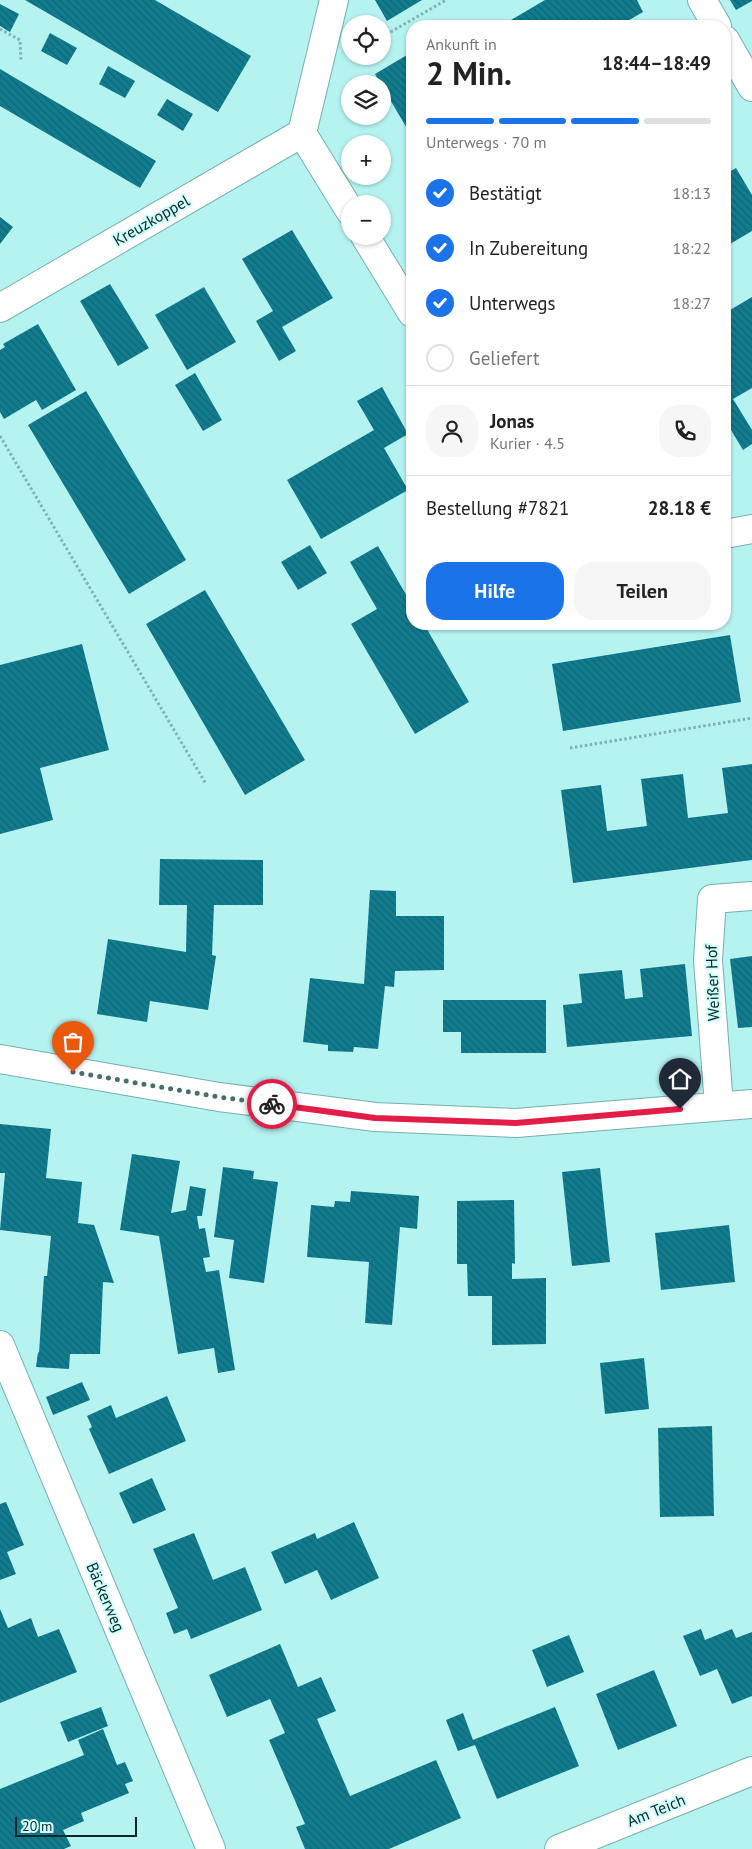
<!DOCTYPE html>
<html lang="de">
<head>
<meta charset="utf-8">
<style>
	:root { --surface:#fff; --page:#f6f6f6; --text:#222; --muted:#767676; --line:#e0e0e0; --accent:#1a73e8 }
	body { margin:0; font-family:"PT Sans",sans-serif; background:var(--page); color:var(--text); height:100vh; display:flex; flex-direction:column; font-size:19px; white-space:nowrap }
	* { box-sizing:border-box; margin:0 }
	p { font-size:16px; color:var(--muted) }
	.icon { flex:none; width:28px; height:28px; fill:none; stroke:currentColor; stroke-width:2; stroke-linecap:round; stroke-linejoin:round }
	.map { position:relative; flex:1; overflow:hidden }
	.panel { position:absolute; left:406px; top:20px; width:325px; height:610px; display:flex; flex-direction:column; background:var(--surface); border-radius:20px; box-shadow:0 1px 4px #0004 }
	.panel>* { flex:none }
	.buttons { position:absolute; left:341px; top:15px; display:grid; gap:10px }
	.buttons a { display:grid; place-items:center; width:50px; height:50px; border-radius:50%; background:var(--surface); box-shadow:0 1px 4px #0004; font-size:25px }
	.scale { position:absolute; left:15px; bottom:12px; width:122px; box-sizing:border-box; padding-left:5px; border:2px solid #0d2726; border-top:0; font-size:14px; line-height:18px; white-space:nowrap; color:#0d2726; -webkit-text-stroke:4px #cdfefc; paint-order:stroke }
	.pin { position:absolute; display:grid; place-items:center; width:42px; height:42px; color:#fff; margin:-51px -21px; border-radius:50% 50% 50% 0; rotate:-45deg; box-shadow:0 0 5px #0007 }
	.pin .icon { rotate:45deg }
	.courier { position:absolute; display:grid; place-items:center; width:50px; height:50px; margin:-25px; border:4px solid #e11d48; border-radius:50%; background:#fff; color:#222; box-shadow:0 1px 6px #0007 }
	.head em { font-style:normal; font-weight:700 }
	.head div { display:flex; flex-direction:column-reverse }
	.head { display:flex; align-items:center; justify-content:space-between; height:85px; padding:0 20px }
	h1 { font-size:32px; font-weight:700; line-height:38px }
	.bar { display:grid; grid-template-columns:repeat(4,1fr); gap:8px 5px; align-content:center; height:60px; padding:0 20px }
	.bar i { height:6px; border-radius:4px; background:var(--line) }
	.bar .current { background:var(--accent) }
	.bar p { grid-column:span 4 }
	.line { display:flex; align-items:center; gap:12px; padding:0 20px; border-top:1px solid var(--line) }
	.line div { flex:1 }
	.round { display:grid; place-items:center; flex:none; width:52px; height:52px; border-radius:20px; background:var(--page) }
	ol { padding:0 20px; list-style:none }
	li { display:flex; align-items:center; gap:15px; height:55px }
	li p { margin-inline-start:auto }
	li .icon { padding:5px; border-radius:50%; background:var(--accent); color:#fff; stroke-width:4 }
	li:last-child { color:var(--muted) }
	li i { width:28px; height:28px; border:2px solid var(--line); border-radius:50% }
	.action { display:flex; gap:10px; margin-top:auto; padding:10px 20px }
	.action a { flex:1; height:58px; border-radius:20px; background:var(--accent); color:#fff; font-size:20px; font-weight:700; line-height:58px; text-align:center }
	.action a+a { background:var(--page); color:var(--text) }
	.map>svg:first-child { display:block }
</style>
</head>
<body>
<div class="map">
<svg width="752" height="1849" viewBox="0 0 752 1849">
	<defs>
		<pattern id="building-back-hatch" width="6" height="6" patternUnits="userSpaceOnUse" patternTransform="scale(1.25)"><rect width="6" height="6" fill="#127c8f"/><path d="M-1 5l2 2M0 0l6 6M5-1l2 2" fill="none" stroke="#0f6675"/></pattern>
	</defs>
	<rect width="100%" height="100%" fill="#b5f3f1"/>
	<path fill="url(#building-back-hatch)" d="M25,0H155L251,56L218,112Z
		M375,0H422L387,21Z
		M545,0H637L643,12L619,26H515L511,20Z
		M730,0H752V1L736,10Z
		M0,4L19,14L10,32L0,26Z
		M50,33L77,48L67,65L41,51Z
		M412,52V137L375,74Z
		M108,66L135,81L125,98L99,84Z
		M0,69L156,161L140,188L0,106Z
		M167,99L193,114L183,131L157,115Z
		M736,168L752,195V231L725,247V174Z
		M0,217L13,227L0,244Z
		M292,230L333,298L282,327L296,351L279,361L256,321L273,311L242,259Z
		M110,284L149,348L118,366L80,301Z
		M204,287L236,342L187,370L155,315Z
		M752,297V388L733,399L752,430V444L743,450L725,420V313Z
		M38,324L76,390L42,410L36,400L4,419L0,412V350L5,347L3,344Z
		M195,373L222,420L203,431L175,385Z
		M382,387L408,434L384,448L408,490L321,539L287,480L374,430L357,401Z
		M86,391L186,560L129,594L28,425Z
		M310,545L327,573L298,590L281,562Z
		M378,546L412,605V624H424L469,702L415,734L351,624L377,609L350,562Z
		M205,590L305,760L245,795L146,624Z
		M730,635L741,702L563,731L552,664Z
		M82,644L109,750L40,768L53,820L0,834V665Z
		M752,764V860L573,883L561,790L601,785L607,831L647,826L641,779L683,774L688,818L728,813L722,768Z
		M160,859L263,860V905H214L212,955L216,956L208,1010L150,1001L147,1022L97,1014L108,939L186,952L187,905H159Z
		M370,890L396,891V916H444V970L395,971L394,987L385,986L378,1049L354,1047L353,1052L328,1051V1045L303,1042L310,978L364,984Z
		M752,956V1027L738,1028L730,959Z
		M685,964L692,1036L567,1047L563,1005L582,1003L579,974L622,970L625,999L643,997L640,969Z
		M443,1000H546V1053H461V1032H443Z
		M0,1124L51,1129L46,1178L82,1182L78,1223L94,1225L114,1283L103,1282L100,1354H70L69,1369L36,1367L38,1352L39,1353L44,1276H47L51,1236L0,1230L5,1173H0Z
		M132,1154L180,1161L171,1213L186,1210L190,1186L206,1189L202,1216H197L199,1229L205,1228L210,1257L203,1258L206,1272L219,1270L235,1370L218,1373L214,1348L178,1354L159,1236L120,1230Z
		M223,1167L254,1171L253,1179L278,1182L264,1283L229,1278L234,1240L214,1237Z
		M600,1168L610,1262L572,1266L562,1172Z
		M351,1191L419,1196L417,1229L400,1227L392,1325L365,1323L369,1262L307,1257L311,1205L334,1207L335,1201L350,1202Z
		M514,1200L515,1264L512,1263V1279L546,1278V1344L492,1345V1296H468L467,1264H457V1201Z
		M729,1225L735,1282L661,1290L655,1233Z
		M644,1358L649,1409L605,1414L600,1363Z
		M82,1382L90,1400L53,1415L46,1397Z
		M167,1396L186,1441L109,1474L89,1429L92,1427L87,1416L111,1405L116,1418Z
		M712,1426L714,1516L660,1517L658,1428Z
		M152,1478L166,1510L133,1524L119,1493Z
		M6,1502L24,1545L7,1552L16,1574L0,1580V1504Z
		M354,1522L379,1578L331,1600L317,1570L285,1584L271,1552L315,1533L317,1539Z
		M194,1533L213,1580L245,1567L262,1610L191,1639L187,1629L174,1634L166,1613L178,1608L153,1549Z
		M0,1609L8,1628L31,1618L38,1637L59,1629L77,1672L0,1703Z
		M701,1629L705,1640L732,1629L736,1638L752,1632V1696L732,1704L717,1669L700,1676L683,1636Z
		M569,1635L584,1672L547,1687L532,1650Z
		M280,1644L298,1687L321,1677L336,1711L317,1719L350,1796L436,1760L461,1818L389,1849H305L296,1827L305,1824L269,1740L285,1733L270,1699L227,1717L209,1675Z
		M654,1670L677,1726L618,1750L596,1694Z
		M101,1707L108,1726L68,1742L60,1722Z
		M555,1707L579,1766L497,1799L475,1745L458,1751L446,1720L463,1713L473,1740Z
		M103,1729L117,1765L125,1762L133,1781L125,1784L129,1793L81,1813L84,1821L63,1830L71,1846L64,1849H0V1789L84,1755L78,1740Z"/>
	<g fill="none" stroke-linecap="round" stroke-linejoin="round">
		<g stroke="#74b0ae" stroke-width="30">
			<path id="minor" d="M334,0L302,133L350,211
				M702,0L717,26
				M725,40L752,87
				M365,236L412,313
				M0,308L302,133
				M725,534L752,529
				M719,1106L708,960L712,899L752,896
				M0,1345L211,1849
				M559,1849L752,1771"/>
		</g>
		<g stroke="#74b0ae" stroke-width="30">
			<path id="tertiary" d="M0,1059L219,1097L375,1117L516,1123L752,1104"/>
		</g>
		<path stroke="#80b2b1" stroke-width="3" stroke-dasharray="2.5 2.5" stroke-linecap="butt" d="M0,29L20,40L21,61
			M382,37L446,0
			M0,436L206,784
			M570,748L752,718"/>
		<use href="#minor" stroke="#fff" stroke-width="28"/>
		<use href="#tertiary" stroke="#fff" stroke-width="28"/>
	</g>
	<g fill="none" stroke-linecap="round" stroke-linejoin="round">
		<path stroke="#486e6d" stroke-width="5" stroke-dasharray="0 9" d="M73,1072L219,1097L272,1104"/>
		<path stroke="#e11d48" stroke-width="6" d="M272,1104L375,1118L516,1123L680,1109"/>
	</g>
	<g text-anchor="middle" stroke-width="4" stroke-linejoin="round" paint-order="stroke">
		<g font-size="16" fill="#0d2726" stroke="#cdfefc">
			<text transform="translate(151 220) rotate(-30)" y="6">Kreuzkoppel</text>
			<text transform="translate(712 983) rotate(-92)" y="6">Weißer Hof</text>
			<text transform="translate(106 1597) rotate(67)" y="6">Bäckerweg</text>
			<text transform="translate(656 1810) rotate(-22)" y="6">Am Teich</text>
		</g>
	</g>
</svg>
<div class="buttons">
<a><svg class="icon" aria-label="locate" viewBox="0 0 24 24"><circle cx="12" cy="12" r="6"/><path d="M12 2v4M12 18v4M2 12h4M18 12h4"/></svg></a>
<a><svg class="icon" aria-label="layers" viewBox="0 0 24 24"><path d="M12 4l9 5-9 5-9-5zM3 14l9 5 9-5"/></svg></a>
<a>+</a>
<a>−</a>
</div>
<div class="scale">20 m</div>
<div class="pin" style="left:73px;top:1072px;background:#ea580c"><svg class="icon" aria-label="bag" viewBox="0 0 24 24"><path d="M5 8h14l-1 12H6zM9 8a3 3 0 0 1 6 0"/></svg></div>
<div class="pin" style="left:680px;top:1109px;background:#1f2937"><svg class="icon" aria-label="home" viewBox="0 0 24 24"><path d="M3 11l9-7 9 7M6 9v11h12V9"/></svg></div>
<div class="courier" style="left:272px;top:1104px"><svg class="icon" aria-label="bike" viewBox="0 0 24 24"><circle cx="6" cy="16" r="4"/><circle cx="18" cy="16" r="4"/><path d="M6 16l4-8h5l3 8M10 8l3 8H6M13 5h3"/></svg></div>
<section class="panel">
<div class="head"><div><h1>2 Min.</h1><p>Ankunft in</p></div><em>18:44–18:49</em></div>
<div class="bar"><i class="current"></i><i class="current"></i><i class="current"></i><i></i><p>Unterwegs · 70 m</p></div>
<ol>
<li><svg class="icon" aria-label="check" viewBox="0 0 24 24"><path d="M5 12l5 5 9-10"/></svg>Bestätigt<p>18:13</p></li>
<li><svg class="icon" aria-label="check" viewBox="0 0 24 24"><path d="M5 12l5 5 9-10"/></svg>In Zubereitung<p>18:22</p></li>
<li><svg class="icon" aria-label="check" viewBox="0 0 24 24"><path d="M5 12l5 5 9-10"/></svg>Unterwegs<p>18:27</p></li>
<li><i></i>Geliefert</li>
</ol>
<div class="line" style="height:90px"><a class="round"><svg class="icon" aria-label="person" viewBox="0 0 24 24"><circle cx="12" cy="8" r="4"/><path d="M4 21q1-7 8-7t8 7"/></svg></a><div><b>Jonas</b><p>Kurier · 4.5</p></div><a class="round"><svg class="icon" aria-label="phone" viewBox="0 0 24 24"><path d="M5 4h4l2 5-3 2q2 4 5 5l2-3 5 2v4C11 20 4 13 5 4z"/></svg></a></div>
<div class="line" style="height:65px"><div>Bestellung #7821</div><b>28.18 €</b></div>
<div class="action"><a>Hilfe</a><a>Teilen</a></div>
</section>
</div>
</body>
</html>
